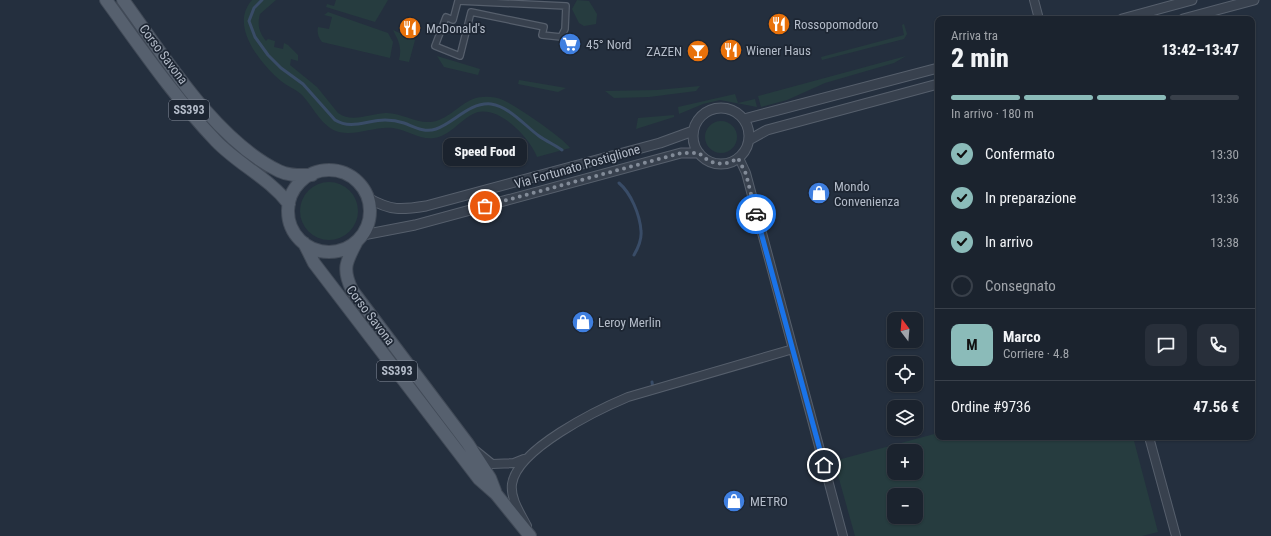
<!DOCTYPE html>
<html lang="it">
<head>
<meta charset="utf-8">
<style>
	:root { --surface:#1b232e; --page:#282f3a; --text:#f1f3f6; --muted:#a0a4aa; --line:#39404a; --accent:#8bbbb9 }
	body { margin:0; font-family:"Roboto Condensed",sans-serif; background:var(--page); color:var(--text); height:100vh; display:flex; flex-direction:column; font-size:15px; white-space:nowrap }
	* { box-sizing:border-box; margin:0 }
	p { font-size:13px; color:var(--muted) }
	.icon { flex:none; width:22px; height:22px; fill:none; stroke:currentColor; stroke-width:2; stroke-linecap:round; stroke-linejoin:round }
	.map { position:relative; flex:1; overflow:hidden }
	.details { position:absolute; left:935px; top:16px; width:320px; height:424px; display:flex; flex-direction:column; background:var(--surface); border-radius:8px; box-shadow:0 1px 3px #0004,0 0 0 1px var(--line) }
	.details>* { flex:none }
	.needle { width:26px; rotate:344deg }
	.controls { position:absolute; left:887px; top:312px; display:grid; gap:8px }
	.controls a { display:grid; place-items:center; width:36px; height:36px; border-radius:8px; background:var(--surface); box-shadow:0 1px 3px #0004,0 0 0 1px var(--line); font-size:20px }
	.pin { position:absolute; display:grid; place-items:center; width:34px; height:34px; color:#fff; margin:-17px; border:2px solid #fff; border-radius:50%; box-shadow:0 1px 4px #0007 }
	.courier { position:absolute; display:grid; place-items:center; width:40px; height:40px; margin:-20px; border:3px solid #1a73e8; border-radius:50%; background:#fff; color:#222; box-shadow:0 1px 5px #0007 }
	.bubble { position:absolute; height:28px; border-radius:8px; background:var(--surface); box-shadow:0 1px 3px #0004,0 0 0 1px var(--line); font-size:13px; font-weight:800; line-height:28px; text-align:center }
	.headline em { font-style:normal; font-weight:800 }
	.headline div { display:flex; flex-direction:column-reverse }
	.headline { display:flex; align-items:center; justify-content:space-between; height:68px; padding:0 16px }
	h1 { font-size:26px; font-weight:800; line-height:30px }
	.bar { display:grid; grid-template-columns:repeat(4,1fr); gap:6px 4px; align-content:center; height:48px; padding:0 16px }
	.bar i { height:5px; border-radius:3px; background:var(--line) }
	.bar .on { background:var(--accent) }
	.bar p { grid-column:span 4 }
	.line { display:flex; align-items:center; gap:10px; padding:0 16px; border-top:1px solid var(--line) }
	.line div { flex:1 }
	.round { display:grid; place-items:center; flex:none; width:42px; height:42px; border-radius:8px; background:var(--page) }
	ol { padding:0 16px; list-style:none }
	li { display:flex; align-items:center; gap:12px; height:44px }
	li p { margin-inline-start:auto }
	li .icon { padding:4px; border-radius:50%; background:var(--accent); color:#111; stroke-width:4 }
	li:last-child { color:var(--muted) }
	li i { width:22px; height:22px; border:2px solid var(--line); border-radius:50% }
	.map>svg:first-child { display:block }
</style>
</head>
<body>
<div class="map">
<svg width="1271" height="536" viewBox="0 0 1271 536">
	<rect width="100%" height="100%" fill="#242f3e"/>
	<path fill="#263c3f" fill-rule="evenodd" d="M252,0H276L260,14C257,25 259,32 266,41L268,39L275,41L274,47L283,49L284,43L288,45L298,55V61L291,59L290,65L317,87L338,113C352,123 370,114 385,113C400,112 415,123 430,122C447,121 458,105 473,99C481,96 494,96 503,100C516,106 562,137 570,148L537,157C530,138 501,107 478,112C463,116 451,136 434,138C420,140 407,130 393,128C375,126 357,136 339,132C322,128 313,106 301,94C295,89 287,86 281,81C271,73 262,62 255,52C244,35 238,16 252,0Z
		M336,0H388L375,22L326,7L327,4L334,6Z
		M577,0L589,1L597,14L596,24L584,26L579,23L572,9Z
		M328,12L388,33L393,42L390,58L322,42C318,37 317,33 318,27L329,29L332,17L324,15Z
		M904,24L907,34L904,39L822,60L821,57L904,35L902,25Z
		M393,30L415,40L409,62L399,60C402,47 399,42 393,30Z
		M437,56L480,69L478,75L444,67Z
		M906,56L894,63L825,83L787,100L761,107L758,96Z
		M519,80L566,88L558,92L518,84Z
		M700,86L696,91L649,97L614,98L605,91L657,90Z
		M735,94L738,103L755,99L757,107L720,100L703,104L679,114L678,107Z
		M674,115V117L636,129L638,118Z
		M705 137a16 16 0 1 1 32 0a16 16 0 1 1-32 0Z
		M300 211a29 29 0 1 1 58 0a29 29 0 1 1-58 0Z
		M938,433V437H1133L1158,532L1142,536H855L834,461ZM894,451H916V473H894ZM894,495H916V517H894Z"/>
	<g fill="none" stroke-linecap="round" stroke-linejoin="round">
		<path stroke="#394c67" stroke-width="3" d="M262,0L254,8L249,21L255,37L268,55L281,68L303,84L335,120C351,130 368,120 385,120C391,120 398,121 404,123C415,127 424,133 436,129C454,123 469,102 491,104C510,107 524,125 539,136C546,141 555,145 562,150
			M619,183C631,193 640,215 641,231C642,240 638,248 634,255
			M652,382L653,389"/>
		<g stroke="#565f6c" stroke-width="8">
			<path id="pedestrian" d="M458,1L566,6L565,29L561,37L542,35L544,27L471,12L460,56L435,46L446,17L453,20Z"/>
		</g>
		<g stroke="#565f6c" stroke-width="10">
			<path id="minor" d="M1034,0L1039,19
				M739,158L746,173L843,536
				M1149,437L1176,536
				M476,451L492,464L514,463L524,459
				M527,526C521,514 510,499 512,484C517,449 597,410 628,397L793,349"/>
		</g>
		<g stroke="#565f6c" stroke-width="11">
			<path id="tertiary" d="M1122,19L1192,0
				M1183,19L1254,0
				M693 136a28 28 0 1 1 56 0a28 28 0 1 1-56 0Z
				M744,119L938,68
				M749,140L767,130L938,84
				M368,198C391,211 401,210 426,206L660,143L693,131
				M363,235L415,225L681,153H699"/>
		</g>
		<g stroke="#414a57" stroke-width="14">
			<path id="primary" d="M106,0C141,48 175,98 216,141C239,165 269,178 289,204
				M123,0C164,56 215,140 279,171C289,176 300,175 312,175
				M288 211a41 41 0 1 1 82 0a41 41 0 1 1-82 0Z
				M304,243L314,263L479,479L496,494L530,536
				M356,243C346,262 342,269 352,290L468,444L490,478L495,491"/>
		</g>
		<use href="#pedestrian" stroke="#38414e" stroke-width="5.5"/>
		<use href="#minor" stroke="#38414e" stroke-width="8"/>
		<use href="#tertiary" stroke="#38414e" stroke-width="9"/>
		<use href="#primary" stroke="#56606e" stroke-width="12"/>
	</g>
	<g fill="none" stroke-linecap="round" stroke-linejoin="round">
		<path stroke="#828b98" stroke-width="4" stroke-dasharray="0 7.2" d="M485,206L681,153H699C711,165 724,167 738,158L746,174L756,214"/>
		<path stroke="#1a73e8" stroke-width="5" d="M756,214L824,465"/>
	</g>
	<defs>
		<g id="restaurant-disc" transform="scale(1.15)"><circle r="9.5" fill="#e8710a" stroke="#1d2633"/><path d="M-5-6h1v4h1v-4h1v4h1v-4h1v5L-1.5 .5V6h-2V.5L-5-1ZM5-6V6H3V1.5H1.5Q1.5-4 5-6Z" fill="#fff"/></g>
		<g id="supermarket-disc" transform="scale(1.15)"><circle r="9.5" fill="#3f7fe0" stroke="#1d2633"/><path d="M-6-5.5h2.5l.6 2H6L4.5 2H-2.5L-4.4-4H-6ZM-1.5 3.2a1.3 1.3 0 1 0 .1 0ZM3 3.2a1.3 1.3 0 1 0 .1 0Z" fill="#fff"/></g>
		<g id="bar-disc" transform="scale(1.15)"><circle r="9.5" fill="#e8710a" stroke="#1d2633"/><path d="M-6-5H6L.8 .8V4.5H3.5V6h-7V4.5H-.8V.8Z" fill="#fff"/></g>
		<g id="shop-disc" transform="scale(1.15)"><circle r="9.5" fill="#3f7fe0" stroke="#1d2633"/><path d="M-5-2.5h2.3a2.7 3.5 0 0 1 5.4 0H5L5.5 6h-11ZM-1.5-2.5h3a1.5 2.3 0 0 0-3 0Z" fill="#fff"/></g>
	</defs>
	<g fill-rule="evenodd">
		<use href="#restaurant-disc" x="779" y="24"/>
		<use href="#restaurant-disc" x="410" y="28"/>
		<use href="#supermarket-disc" x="570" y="44"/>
		<use href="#restaurant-disc" x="731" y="50"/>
		<use href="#bar-disc" x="698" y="51"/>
		<use href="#shop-disc" x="819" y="193"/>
		<use href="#shop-disc" x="583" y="322"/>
		<use href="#shop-disc" x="734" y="501"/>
	</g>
	<g text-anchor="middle" stroke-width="3.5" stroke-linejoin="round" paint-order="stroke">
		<g fill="#1d2633" stroke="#878f9c" stroke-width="1">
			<rect x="169" y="100" width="40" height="20" rx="3"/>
			<rect x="377" y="361" width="40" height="20" rx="3"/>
		</g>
		<g font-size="12" font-weight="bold" fill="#b4bcc9">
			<text x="189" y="114">SS393</text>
			<text x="397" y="375">SS393</text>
		</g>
		<g font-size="13" fill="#b4bcc9" stroke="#1d2633" text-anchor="start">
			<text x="794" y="29">Rossopomodoro</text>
			<text x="426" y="33">McDonald's</text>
			<text x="586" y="49">45° Nord</text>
			<text x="746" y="55">Wiener Haus</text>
			<text x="682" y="56" text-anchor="end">ZAZEN</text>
			<text x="834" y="191">Mondo<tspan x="834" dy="15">Convenienza</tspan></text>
			<text x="598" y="327">Leroy Merlin</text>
			<text x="750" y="506">METRO</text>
		</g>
		<g font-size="13" fill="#b4bcc9" stroke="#1d2633">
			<text transform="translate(164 54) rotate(53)" y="5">Corso Savona</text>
			<text transform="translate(577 166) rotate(-16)" y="5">Via Fortunato Postiglione</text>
			<text transform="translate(371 315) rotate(53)" y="5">Corso Savona</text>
		</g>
	</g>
</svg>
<div class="controls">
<a><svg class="needle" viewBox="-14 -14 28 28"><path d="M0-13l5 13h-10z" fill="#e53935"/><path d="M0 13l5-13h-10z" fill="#a0a4aa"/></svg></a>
<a><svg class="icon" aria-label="locate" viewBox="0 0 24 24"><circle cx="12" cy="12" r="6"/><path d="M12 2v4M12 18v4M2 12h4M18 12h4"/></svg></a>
<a><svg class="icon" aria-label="layers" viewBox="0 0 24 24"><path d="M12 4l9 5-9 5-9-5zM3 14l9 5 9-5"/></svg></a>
<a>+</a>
<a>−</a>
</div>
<div class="pin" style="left:485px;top:206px;background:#ea580c"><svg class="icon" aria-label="bag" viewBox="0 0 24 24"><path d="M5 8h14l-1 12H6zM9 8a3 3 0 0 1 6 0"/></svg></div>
<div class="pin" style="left:824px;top:465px;background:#1f2937"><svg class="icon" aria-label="home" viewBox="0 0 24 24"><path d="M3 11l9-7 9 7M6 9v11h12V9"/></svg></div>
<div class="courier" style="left:756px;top:214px"><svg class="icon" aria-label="car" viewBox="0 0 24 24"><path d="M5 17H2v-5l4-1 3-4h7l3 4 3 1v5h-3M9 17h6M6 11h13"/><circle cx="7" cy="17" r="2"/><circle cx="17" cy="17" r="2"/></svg></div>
<div class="bubble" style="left:443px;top:138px;width:84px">Speed Food</div>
<section class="details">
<div class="headline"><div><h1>2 min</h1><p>Arriva tra</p></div><em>13:42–13:47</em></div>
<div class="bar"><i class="on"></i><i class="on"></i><i class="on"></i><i></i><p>In arrivo · 180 m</p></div>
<ol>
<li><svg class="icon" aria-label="check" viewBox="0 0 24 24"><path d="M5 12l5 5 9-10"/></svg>Confermato<p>13:30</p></li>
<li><svg class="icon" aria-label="check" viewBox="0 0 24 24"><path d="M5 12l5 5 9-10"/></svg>In preparazione<p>13:36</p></li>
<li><svg class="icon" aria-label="check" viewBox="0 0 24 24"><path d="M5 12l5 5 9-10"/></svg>In arrivo<p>13:38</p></li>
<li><i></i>Consegnato</li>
</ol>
<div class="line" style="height:72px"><b class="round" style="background:var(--accent);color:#111">M</b><div><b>Marco</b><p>Corriere · 4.8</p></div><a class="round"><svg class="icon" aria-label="chat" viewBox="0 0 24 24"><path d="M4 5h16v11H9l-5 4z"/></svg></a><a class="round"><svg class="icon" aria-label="phone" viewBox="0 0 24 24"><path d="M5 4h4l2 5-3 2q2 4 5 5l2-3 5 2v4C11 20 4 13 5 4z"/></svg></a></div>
<div class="line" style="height:52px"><div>Ordine #9736</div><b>47.56 €</b></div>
</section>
</div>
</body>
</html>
